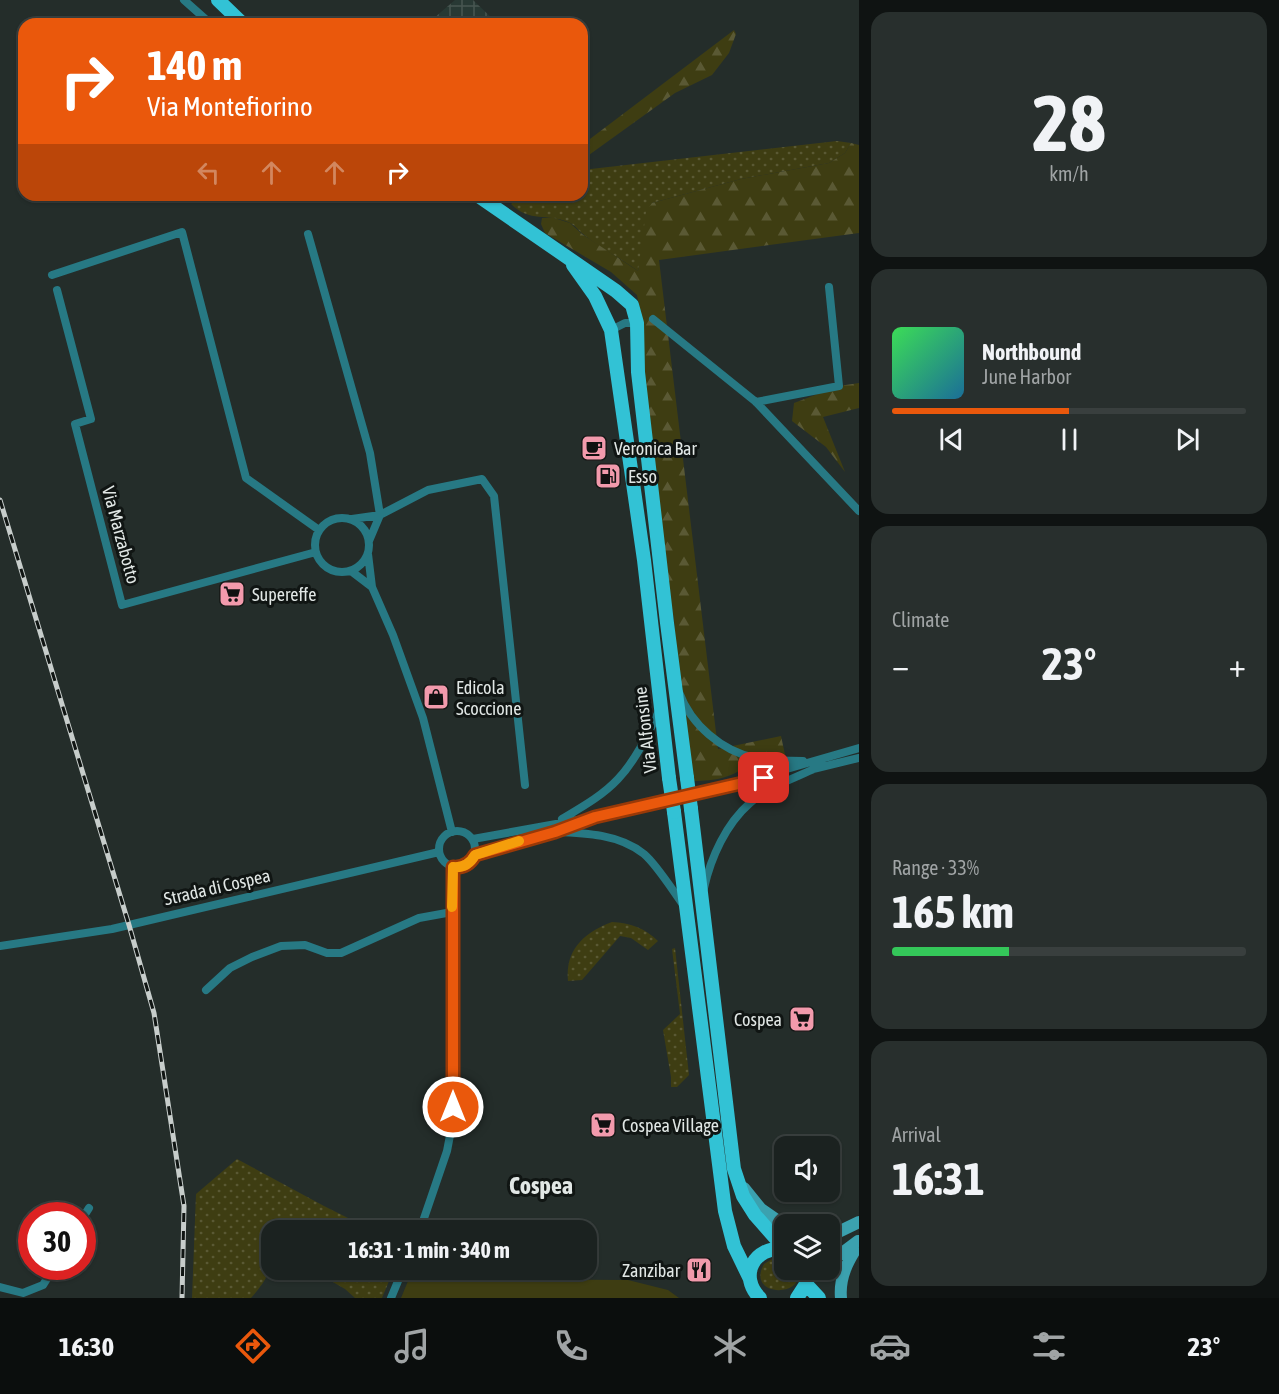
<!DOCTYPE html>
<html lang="en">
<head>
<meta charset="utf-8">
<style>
	:root { --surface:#1b2220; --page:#282f2d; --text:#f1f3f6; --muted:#a0a4a5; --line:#393f3e; --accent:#ea580c }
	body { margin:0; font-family:"Asap Condensed",sans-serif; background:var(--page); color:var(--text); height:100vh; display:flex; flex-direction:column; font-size:22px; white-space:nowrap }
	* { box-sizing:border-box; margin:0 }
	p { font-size:20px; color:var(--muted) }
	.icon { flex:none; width:33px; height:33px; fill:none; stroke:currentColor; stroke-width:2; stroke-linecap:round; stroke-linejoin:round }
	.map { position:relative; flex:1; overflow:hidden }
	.panel { display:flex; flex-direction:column; gap:12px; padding:12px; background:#0f1312; width:420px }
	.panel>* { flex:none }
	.top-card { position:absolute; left:18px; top:18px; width:570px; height:183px; border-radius:18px; box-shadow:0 2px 4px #0004,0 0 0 2px var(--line); background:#ea580c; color:#fff; overflow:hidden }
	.fabs { position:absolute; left:774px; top:1136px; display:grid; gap:12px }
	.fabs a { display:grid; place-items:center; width:66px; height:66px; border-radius:12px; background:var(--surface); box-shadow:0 2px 4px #0004,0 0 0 2px var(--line); font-size:30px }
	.speed { position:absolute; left:18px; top:1202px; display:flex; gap:12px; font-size:30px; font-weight:700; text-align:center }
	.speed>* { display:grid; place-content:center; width:78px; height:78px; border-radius:50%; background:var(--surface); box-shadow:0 2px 4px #0004,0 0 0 2px var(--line); line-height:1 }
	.speed .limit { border:9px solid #d22; background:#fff; color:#111 }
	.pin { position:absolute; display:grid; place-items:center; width:51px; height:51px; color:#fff; margin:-26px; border-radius:12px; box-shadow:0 3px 9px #0006 }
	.me { position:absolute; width:66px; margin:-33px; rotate:0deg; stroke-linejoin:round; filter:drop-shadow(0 0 4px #0008) }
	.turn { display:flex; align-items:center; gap:21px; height:126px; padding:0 30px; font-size:27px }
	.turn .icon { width:78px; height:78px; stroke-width:2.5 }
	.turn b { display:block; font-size:42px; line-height:51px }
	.lanes { display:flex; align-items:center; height:57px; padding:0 30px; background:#0003; justify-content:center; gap:30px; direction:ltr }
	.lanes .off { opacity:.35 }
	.big { font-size:45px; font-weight:700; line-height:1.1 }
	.panel .tile { flex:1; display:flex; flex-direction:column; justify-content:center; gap:9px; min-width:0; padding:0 21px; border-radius:18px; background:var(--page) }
	.panel .dial { align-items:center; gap:0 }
	.dial b { font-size:78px; line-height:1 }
	.song { display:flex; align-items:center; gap:18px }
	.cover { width:72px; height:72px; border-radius:9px; background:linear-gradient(135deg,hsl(130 70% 55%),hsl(200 70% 35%)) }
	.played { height:6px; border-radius:3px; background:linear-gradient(90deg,var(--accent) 50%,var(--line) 50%) }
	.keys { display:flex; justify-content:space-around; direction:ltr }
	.heat { display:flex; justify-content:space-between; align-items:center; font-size:33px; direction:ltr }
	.charge { height:9px; border-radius:4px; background:linear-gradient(90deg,#34c759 33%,var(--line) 0) }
	.trip { position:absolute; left:261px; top:1220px; width:336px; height:60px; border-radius:18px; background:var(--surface); box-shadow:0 2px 4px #0004,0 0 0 2px var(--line); font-weight:700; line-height:60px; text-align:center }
	.tab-bar { display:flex; height:96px; justify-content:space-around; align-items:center; background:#0b0e0d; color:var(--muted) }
	.tab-bar .icon { width:42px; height:42px }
	.tab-bar .selected { color:var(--accent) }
	.tab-bar b { font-size:27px; color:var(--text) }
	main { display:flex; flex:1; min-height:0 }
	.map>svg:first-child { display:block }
</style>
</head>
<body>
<main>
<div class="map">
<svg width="859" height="1298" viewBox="0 0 859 1298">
	<defs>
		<pattern id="industrial-grid" width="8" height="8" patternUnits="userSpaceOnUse" patternTransform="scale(1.5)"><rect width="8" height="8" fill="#283934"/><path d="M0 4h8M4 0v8" fill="none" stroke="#475651"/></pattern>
		<pattern id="grass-dots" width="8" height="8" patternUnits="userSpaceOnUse" patternTransform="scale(1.5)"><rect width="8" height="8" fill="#3e3d12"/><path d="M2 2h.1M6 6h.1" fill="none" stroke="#5a5934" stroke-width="1.8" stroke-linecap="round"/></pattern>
		<pattern id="forest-firs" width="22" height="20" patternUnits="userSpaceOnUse" patternTransform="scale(1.5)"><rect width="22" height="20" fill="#3e3d12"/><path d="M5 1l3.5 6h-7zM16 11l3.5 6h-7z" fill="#5a5934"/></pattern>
	</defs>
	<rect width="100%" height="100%" fill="#242d2a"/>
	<!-- industrial -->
	<path fill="url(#industrial-grid)" d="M455,0h18l25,24h-71z"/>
	<!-- grass -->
	<path fill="url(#grass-dots)" d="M837,141l14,2 -6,10 -16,10 -88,16 -89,24 -14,68c-18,-13 -38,-23 -55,-37 -5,-4 -9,-10 -15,-12 -21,-9 -38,1 -57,-18l11,-9h60v-25z
		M612,922c18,1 33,6 46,19l-10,9 -17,-12 -11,-2 -38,44 -14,1c-3,-32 17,-49 44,-59z
		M675,948l14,127 -12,12h-6v-10l-8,-47 17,-16 -8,-65z
		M237,1159l87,47 48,24h-100c0,34 2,42 -21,68h-59l4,-104z
		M777,1256l7,1v12h14c9,29 -53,29 -34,-5z
		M310,1269h84l-12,29h-27l-10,-9z"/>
	<!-- forest -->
	<path fill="url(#forest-firs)" d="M734,30l2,4 -7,19 -17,22 -37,18 -93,67v-15z
		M851,143l8,2v88l-200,27 59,489 63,-13 6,28 -38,-2c-13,16 -36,19 -55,19l-18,-135 -2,-27 -10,-57 -20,-179 -3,-67 -4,-21 -26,-23 -66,-39 -4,-9 1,-6h12l16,5 12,11 56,37 8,-59 6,-9 89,-24 88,-16 16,-10z
		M859,383v25l-36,9 22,55 -19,-25 -34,-26 2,-18 45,-17z"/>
	<!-- pitch -->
	<path fill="#3e3d12" d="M413,1269h39l20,10 156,1 40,10 11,8h-278z"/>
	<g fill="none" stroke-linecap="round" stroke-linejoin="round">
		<!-- minor -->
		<path stroke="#277984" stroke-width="8" d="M184,0l27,24
			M308,234l62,219 10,62 -11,26
			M52,275l130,-43 64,246 73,52
			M57,290l34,129 -16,5 47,181 194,-53
			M653,319l103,83 103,109
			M611,330l14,-7h12
			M756,402l83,-16 -10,-99
			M315 545a27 27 0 1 1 54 0a27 27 0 1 1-54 0Z
			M352,519l28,-4 48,-25 54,-11 12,17 31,289
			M368,554l4,33 21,48 30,83 29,114
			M351,571l21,16
			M679,692c12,33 43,59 76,66 16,3 32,3 48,3
			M813,769l46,-11
			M562,819c20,-12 40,-23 56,-40 18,-19 30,-45 41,-68
			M439 849a18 18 0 1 1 36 0a18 18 0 1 1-36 0Z
			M555,832c30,1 64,2 89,22 13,11 29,37 40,52
			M473,839l122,-22 150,-36 114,-33
			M475,855l80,-23 28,-10
			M704,888c7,-31 22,-64 46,-85 18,-16 45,-25 66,-35
			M0,946l112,-17 327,-77
			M206,990l24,-22 22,-11 29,-11 24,-1 22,8h14l78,-35 33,-6
			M82,1219l7,-11
			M420,1230l27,-79 5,-26 1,-258
			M0,1287l23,6 20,-8 12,-19
			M391,1298l12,-29"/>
		<!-- secondary -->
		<path stroke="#3ba1af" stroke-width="12" d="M744,1188l17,21 23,16
			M830,1236l29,-14
			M830,1262l28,-21
			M807,1278l13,-9
			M841,1298c-2,-21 7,-37 18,-54"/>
		<!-- primary -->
		<path stroke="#32c2d5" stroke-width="14" d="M218,0l25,24
			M477,195l139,96 16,14 5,18 1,49 29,251 20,155
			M573,265l22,31 16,34 33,230 25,218
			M691,809l43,360 9,27 12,19 29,33
			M674,812l51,399 9,35 16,33
			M806,1284l13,14
			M760,1298c-22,-22 -6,-52 24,-49
			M797,1298l9,-14v-15"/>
		<!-- rail casing -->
		<g stroke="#c7cdcb" stroke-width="5">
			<path id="rail" d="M0,500l129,425 25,88 30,193 -2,92"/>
		</g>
		<!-- rail -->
		<use href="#rail" stroke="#101513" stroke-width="3" stroke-dasharray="9" stroke-linecap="butt"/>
		<!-- primary-bridge -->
		<path stroke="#32c2d5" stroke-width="14" d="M669,778l5,34
			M687,778l4,31"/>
	</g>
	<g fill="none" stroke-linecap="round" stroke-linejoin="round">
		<!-- route casing -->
		<g stroke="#983908" stroke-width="15">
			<path id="route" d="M453,1107v-240c10,1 17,-3 22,-12l80,-23 40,-15 169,-39"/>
		</g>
		<!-- route -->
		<use href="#route" stroke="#ea580c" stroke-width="10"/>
		<!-- slow -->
		<path stroke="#f59e0b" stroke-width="10" d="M452,907l1,-40c10,1 17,-3 22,-12l44,-14"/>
	</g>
	<!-- icons -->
	<defs>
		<g id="cafe-square" transform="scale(1.35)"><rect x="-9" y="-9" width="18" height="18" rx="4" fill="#f29aac" stroke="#101513"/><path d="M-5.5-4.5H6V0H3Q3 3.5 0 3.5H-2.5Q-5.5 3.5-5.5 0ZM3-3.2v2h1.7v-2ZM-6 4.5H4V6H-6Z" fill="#111"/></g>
		<g id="fuel-square" transform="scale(1.35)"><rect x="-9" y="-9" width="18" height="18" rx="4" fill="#f29aac" stroke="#101513"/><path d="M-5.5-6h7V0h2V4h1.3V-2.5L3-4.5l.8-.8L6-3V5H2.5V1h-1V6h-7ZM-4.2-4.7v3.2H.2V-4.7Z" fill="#111"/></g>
		<g id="supermarket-square" transform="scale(1.35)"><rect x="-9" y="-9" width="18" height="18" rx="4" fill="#f29aac" stroke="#101513"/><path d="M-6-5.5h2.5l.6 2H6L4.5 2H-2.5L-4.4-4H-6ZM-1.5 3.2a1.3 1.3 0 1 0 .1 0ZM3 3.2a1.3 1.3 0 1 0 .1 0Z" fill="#111"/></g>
		<g id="shop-square" transform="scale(1.35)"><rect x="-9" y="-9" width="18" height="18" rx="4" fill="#f29aac" stroke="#101513"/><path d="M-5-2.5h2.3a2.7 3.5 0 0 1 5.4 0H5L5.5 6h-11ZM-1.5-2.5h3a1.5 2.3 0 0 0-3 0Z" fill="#111"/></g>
		<g id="restaurant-square" transform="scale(1.35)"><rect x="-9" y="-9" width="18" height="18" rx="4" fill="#f29aac" stroke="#101513"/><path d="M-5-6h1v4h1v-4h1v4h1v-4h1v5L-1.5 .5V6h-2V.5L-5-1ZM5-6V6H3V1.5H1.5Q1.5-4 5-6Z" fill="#111"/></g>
	</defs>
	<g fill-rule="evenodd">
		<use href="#cafe-square" x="594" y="448"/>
		<use href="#fuel-square" x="608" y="476"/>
		<use href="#supermarket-square" x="232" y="594"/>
		<use href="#shop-square" x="436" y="697"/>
		<use href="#supermarket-square" x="802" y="1019"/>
		<use href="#supermarket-square" x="603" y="1125"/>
		<use href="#restaurant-square" x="699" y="1270"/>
	</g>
	<g text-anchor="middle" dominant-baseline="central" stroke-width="6" stroke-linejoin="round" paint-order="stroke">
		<!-- poi labels -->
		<g font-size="18" fill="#e1e7e5" stroke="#101513" text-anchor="start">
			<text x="614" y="448">Veronica Bar</text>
			<text x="628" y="476">Esso</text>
			<text x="252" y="594">Supereffe</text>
			<text x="456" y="687">Edicola<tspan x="456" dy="21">Scoccione</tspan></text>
			<text x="782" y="1019" text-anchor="end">Cospea</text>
			<text x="622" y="1125">Cospea Village</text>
			<text x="680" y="1270" text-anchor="end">Zanzibar</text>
		</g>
		<!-- street labels -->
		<g font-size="18" fill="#e1e7e5" stroke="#101513">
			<text transform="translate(121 535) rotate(75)">Via Marzabotto</text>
			<text transform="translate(645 730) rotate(-97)">Via Alfonsine</text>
			<text transform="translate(217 887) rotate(-13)">Strada di Cospea</text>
		</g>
		<!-- district labels -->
		<g font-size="24" font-weight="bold" fill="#e1e7e5" stroke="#101513">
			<text x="541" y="1185">Cospea</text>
		</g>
	</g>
</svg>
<div class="fabs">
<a><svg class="icon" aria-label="sound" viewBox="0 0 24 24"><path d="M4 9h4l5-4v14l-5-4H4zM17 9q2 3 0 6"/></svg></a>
<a><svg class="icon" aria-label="layers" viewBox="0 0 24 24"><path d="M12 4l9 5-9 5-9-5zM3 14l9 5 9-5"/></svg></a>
</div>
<div class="speed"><div class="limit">30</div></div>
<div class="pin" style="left:764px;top:778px;background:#d93025"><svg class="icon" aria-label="arrive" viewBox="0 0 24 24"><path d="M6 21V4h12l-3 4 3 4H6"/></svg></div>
<svg class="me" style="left:453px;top:1107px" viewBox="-20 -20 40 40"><circle r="17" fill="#ea580c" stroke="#fff" stroke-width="3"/><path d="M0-11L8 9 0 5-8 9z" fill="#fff"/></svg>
<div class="trip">16:31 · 1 min · 340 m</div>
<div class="top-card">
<div class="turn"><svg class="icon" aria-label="right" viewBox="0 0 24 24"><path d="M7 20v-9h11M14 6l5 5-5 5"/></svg><div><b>140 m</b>Via Montefiorino</div></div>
<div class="lanes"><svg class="icon off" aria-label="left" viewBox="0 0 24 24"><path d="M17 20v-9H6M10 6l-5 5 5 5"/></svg><svg class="icon off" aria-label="ahead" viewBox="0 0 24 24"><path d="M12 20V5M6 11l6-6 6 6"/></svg><svg class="icon off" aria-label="ahead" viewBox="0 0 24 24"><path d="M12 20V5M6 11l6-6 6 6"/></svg><svg class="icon" aria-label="right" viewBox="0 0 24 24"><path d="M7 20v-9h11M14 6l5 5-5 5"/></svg></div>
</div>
</div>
<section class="panel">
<div class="tile dial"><b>28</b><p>km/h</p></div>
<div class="tile">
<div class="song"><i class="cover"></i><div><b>Northbound</b><p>June Harbor</p></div></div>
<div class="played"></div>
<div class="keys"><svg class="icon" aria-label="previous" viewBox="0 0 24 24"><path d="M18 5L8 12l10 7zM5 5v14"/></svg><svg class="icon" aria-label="pause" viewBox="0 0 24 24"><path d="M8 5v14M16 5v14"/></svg><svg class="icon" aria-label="next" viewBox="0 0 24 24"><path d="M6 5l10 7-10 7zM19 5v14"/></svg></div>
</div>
<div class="tile"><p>Climate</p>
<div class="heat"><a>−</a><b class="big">23°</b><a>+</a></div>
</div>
<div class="tile"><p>Range · 33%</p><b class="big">165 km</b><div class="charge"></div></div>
<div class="tile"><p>Arrival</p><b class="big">16:31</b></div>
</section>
</main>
<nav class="tab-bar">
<b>16:30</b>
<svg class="icon selected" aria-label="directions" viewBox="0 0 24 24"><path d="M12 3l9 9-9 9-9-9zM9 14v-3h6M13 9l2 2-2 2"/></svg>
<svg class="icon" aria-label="music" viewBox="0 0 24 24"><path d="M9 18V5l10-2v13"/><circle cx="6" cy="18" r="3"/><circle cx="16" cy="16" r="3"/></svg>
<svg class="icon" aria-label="phone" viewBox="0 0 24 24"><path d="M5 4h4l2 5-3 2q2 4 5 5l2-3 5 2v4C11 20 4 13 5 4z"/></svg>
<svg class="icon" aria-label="climate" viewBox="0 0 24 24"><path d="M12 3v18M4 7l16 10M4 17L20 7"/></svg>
<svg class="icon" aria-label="car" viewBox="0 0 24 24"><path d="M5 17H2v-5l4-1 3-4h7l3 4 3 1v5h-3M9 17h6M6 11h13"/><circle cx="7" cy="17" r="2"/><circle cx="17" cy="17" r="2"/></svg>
<svg class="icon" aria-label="filters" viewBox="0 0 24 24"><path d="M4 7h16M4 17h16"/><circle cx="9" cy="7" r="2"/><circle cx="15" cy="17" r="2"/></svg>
<b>23°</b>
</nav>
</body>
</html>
